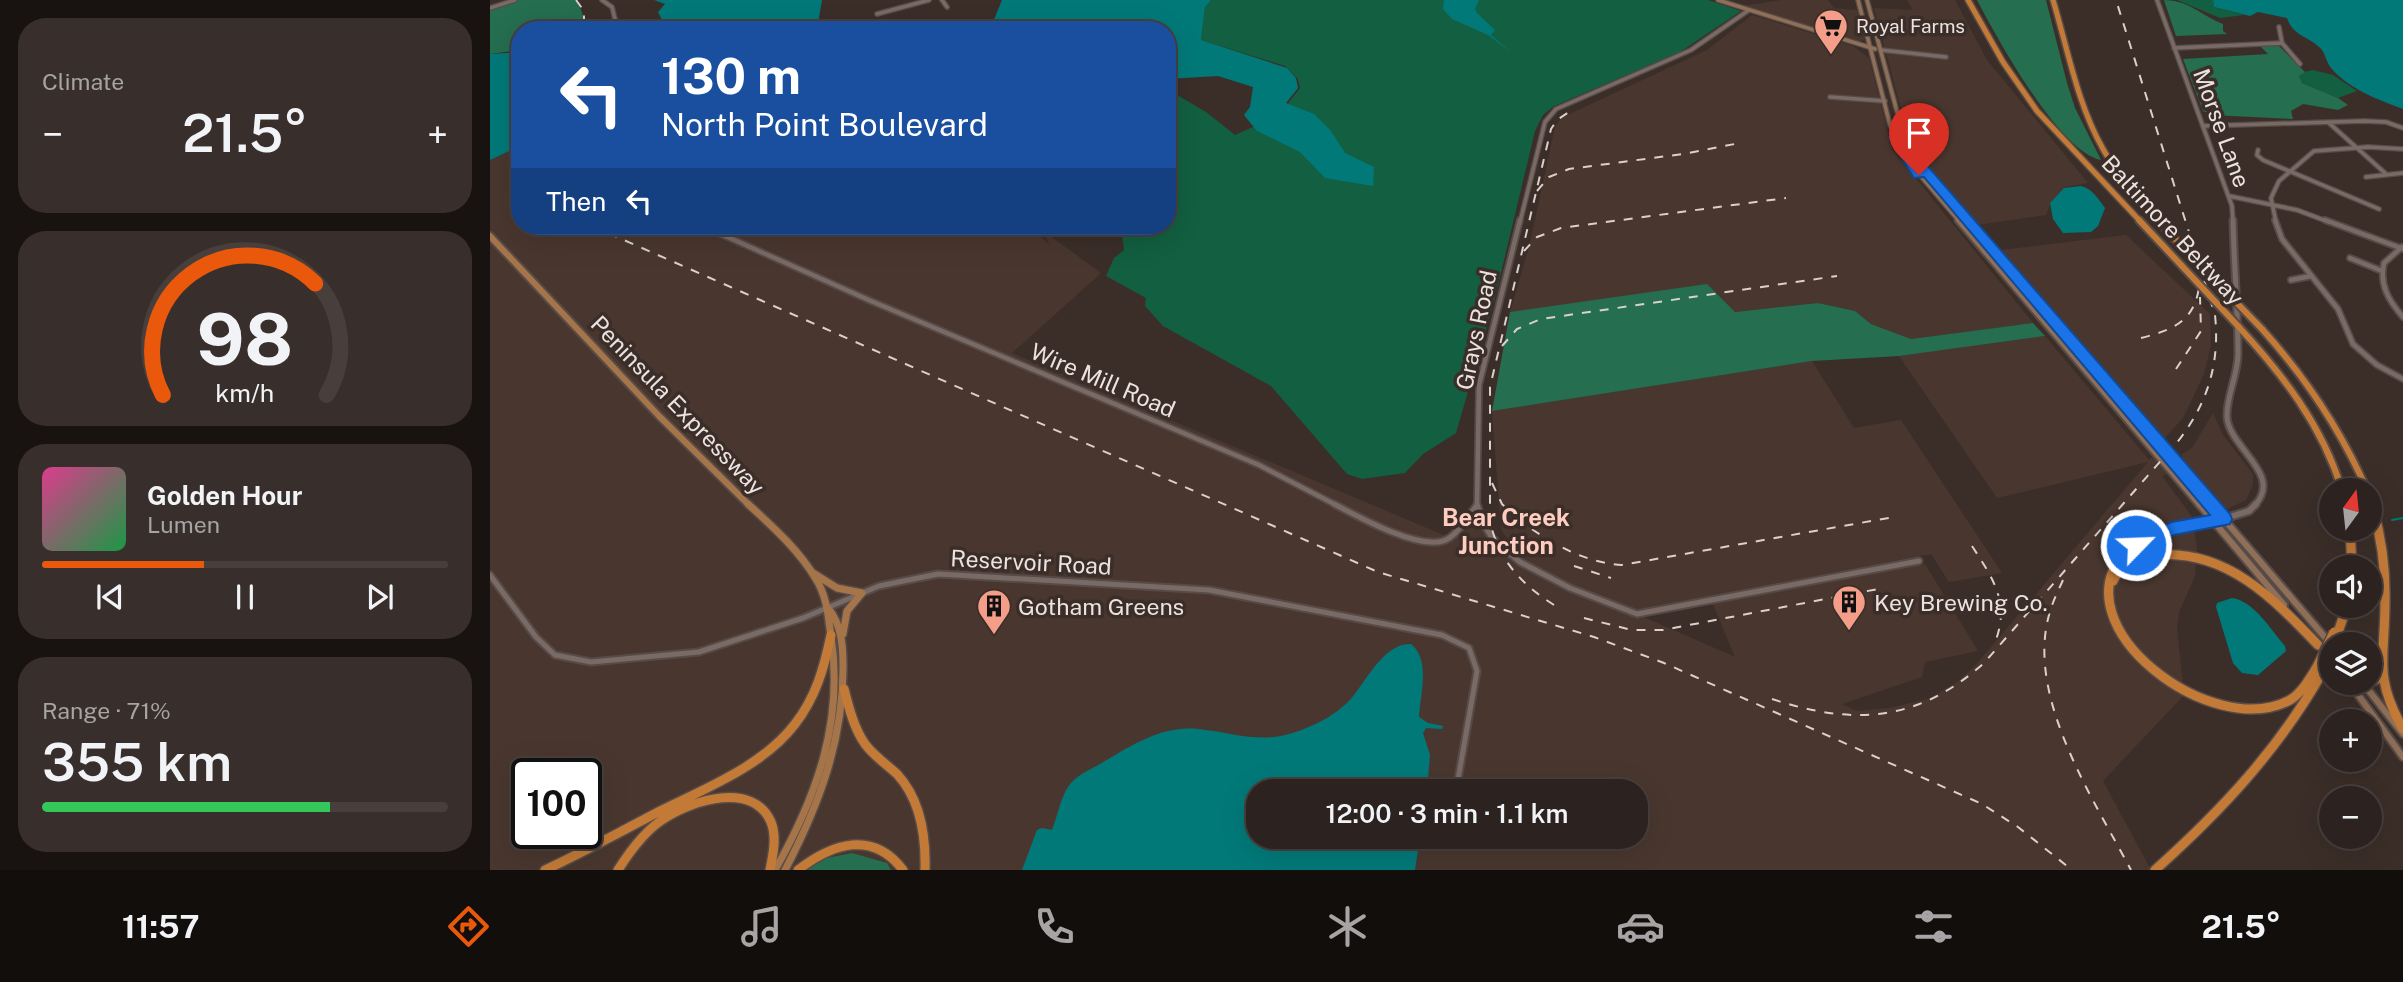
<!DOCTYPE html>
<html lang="en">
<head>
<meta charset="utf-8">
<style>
	:root { --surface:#2c221f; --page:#382f2c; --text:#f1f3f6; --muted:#a6a4a4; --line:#483f3d; --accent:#ea580c }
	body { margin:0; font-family:"Public Sans",sans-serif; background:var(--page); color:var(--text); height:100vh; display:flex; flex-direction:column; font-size:26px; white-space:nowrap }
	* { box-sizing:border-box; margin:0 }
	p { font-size:23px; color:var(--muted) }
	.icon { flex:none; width:38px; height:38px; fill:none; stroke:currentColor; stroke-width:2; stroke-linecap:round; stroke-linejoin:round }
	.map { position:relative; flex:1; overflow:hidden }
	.panel { display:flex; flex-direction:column; gap:18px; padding:18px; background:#181311; width:490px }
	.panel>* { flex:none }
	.banner { position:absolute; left:21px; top:21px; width:665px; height:214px; border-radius:28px; box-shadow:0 7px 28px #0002,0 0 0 2px var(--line); background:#1a4fa0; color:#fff; overflow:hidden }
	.needle { width:46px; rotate:15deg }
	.buttons { position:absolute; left:1829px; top:478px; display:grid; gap:14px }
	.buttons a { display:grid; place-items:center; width:63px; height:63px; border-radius:50%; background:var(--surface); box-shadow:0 7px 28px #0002,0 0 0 2px var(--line); font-size:35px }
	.speed { position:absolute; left:21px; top:758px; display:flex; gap:14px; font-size:35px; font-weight:700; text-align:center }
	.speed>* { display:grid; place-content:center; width:91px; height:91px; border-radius:50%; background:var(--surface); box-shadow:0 7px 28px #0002,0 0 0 2px var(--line); line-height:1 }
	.speed .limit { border:4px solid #111; border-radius:10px; background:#fff; color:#111 }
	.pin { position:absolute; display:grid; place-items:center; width:60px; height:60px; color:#fff; margin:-72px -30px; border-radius:50% 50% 50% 0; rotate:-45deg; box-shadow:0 0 7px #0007 }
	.pin .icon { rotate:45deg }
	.me { position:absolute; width:77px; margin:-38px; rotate:66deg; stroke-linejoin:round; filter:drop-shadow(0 0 5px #0008) }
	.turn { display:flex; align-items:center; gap:24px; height:147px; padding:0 35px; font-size:32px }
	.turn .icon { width:91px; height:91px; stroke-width:2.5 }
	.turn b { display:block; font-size:49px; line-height:60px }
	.then { display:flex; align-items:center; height:66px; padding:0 35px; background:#0003; gap:14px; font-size:26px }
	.big { font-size:52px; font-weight:600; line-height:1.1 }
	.panel .widget { flex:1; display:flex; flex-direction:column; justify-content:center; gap:10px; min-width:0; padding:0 24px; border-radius:28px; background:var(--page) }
	.panel .dial { align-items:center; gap:0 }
	.dial svg { height:182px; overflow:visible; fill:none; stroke:var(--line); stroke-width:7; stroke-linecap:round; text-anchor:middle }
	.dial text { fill:var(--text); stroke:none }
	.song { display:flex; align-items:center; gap:21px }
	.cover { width:84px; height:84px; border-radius:10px; background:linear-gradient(135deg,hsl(330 70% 55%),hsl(140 70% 35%)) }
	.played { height:7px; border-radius:4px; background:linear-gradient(90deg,var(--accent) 40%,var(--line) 40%) }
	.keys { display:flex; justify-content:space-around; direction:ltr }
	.heat { display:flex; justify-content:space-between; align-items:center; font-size:38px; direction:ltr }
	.charge { height:10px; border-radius:5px; background:linear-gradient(90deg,#34c759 71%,var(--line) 0) }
	.trip { position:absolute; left:756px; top:779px; width:402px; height:70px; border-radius:28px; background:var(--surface); box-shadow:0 7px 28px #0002,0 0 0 2px var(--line); font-weight:600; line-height:70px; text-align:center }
	.tab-bar { display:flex; height:112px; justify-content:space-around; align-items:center; background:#120e0c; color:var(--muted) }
	.tab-bar .icon { width:49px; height:49px }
	.tab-bar .selected { color:var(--accent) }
	.tab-bar b { font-size:32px; color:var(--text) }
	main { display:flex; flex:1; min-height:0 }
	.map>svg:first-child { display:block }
</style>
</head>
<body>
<main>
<section class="panel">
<div class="widget"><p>Climate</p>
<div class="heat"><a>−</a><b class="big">21.5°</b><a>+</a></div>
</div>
<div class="widget dial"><svg viewBox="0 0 100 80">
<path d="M14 69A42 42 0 1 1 86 69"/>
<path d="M14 69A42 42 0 0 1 81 20" stroke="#ea580c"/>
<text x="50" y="56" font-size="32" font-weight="700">98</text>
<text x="50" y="72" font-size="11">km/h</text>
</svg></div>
<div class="widget">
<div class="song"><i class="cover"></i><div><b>Golden Hour</b><p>Lumen</p></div></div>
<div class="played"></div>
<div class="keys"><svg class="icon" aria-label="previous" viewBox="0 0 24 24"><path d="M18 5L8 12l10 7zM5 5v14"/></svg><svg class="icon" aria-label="pause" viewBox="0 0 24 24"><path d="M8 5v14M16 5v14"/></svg><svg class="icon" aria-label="next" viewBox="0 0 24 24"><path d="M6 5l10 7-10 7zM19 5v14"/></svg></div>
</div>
<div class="widget"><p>Range · 71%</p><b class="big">355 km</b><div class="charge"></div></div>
</section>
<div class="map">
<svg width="1913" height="870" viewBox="0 0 1913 870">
	<rect width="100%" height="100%" fill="#3b2e29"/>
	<!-- built -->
	<path fill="#49372f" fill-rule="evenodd" d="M1292,0h46l6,8 23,2 8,24 -1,6 -6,2 -115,-36z
		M1417,0h48l32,60 101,123 -23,4 -14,15 -5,13 -69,10 -54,-64 -14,-23 -35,-130 39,2z
		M1262,15l101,31 16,12 23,91 141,174 -122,16 -40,-15 -16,-13 -37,-8 -83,9h-225l19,-65 26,-120 6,-9 146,-68z
		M30,146v80h508l22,19 -8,-15 59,43 -89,80 434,183 17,-21 59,42 -21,-27 -9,-119 320,-50 42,67 47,-8 101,153 -53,9 -18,-28 -301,57 105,46 -22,-53 212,-40 53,87 -53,11 -3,15 -80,27 14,7 33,-3 39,-9 29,-17 17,-15 174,-205 -151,36 -98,-142 146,-20 104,124 3,-3 15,17 -5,2 31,42 4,33 -2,25 -16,36 -2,17 7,66 -81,86 48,89h-1661v-710zM37,774h59v59h-59zM768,791h378v45h-378z
		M1636,235l84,79 1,31 -7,29 -21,44 -20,22 -162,-190z
		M1723,413l10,22 30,39v11l-7,15 -19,9 -45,-50v-5l10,-6z"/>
	<!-- green -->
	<path fill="#125f41" d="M721,0h497l33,11 -61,41 -126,54 -11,9 -8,16 -41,171 -38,131 -33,21 -18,19 -43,6 -15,-5 -76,-88 -108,-60 -18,-20 1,-8 -40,-22 8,-18 10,-8 -2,-16 -9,-8h54v-137l39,23 29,23 58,-26 -5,-6 12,-15 -2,-9 -13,-13 -84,-26 4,-34z
		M1687,0h36l1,7 30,8 -24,3z
		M1823,70l20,5 24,16 -19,7 -36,-15 -3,-4 1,-6z"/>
	<!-- forest -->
	<path fill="#256e4f" d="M27,0h58c7,9 11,19 7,30h-62v20l-30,4v-45z
		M1487,0h69l21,83 8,25 26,52c-42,-8 -104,-122 -124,-160z
		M1674,0c24,0 37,15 59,24v7l4,3 -51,2z
		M1788,45l27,27 -6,4 3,7 36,15 10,7 -10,5 -35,-6 -12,7 2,8 -82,-4 -8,-4 -20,-52 85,-5 -8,-8z
		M1217,284l28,28 83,-9 37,8 16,13 40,15 122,-16 12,13 -146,20 -87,5 -320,50 18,-99z
		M362,853l35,10 4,7h-86l17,-11z"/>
	<!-- water -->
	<path fill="#027979" d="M164,0h168l-4,23 9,7h-164l3,-2 -8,-16 7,-8z
		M512,0h209l-6,7 -4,33 86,28 9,10 2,10 -12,15 28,11 17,17 14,22 29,14 -1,19 -48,-8 -25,-26 -43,-21 -13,-16 6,-8 3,-20 -35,-11 -51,3v-49h-189l15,-8z
		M954,0h35l-4,9 2,4 18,17 -4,5 21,18 -24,-18 -36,-16 -9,-10z
		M1723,0h190v109c-24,-9 -54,-20 -71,-40 -5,-5 -6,-13 -10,-19 -12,-14 -29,-13 -35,-32l-29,-6 -8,4 -36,-9z
		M30,52v94l-30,14v-106z
		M1591,186c11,2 18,14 24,22l-7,18 -7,6 -28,1 -10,-14 -3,-16 14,-15z
		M1742,598c22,3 39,32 53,48l1,5 -28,24 -16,-2 -9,-10 -17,-56 1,-4z
		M921,644c20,16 9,51 8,73l9,6 15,3 -1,3 -16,-1 -3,5 7,22 -3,36h-169v45l162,1 -5,33h-393l15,-40 5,-2 10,2c6,-14 9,-38 21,-49 7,-7 18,-12 27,-17 29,-17 61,-39 98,-35 46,5 67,18 113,-3 14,-6 25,-13 36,-23 18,-18 35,-60 64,-59z"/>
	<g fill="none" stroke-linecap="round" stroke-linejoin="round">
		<!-- stream -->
		<path stroke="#027979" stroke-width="2" d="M1902,520l11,-2"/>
		<!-- minor-far2 casing -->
		<g stroke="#574b48" stroke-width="6">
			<path id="minor-far2" d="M112,0l10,7 5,20
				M452,0l5,7
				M0,8l25,-8
				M387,14l52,-14
				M1789,27l3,16 18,21
				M1684,48l108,-5
				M1391,50l65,7
				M1340,97l55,4
				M1839,123l56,50
				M1713,126l161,-5 22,1 17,6
				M1768,150l-1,5 6,5 116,49
				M1876,177l37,-4
				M1739,196l68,14 32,12
				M1030,222l25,-100 11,-13 135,-59 58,-40
				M1786,222l-5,-24 8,-17 35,-30 54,-4 35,2"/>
		</g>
		<!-- minor-far1 casing -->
		<g stroke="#574b48" stroke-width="8">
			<path id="minor-far1" d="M1785,220l7,19 56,70 15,35 24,21 26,14
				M1835,220l78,29
				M213,226l168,75 388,164 79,41
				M1912,247l-18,16c-5,22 5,38 19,54
				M1860,258l32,13
				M1801,280l20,-4
				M987,506l2,-121 41,-165"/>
		</g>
		<!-- minor casing -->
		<g stroke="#574b48" stroke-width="9">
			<path id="minor" d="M844,504c25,13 82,45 109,37 14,-4 25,-25 34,-36
				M987,504l6,19 9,15 28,24 50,26 67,26 282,-53
				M0,575l46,62 19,18 36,7 108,-10 104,-34 76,-32 59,-12 271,16 233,45 27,13 8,23 -21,120"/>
		</g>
		<!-- tertiary-far2 casing -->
		<g stroke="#574b48" stroke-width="6">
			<path id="tertiary-far2" d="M1667,0l75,206 1,16"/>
		</g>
		<!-- tertiary-far1 casing -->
		<g stroke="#574b48" stroke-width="9">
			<path id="tertiary-far1" d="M1743,220c1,45 5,90 5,134 0,21 -12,43 -11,63 2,31 58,58 27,89"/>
		</g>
		<!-- tertiary casing -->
		<g stroke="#574b48" stroke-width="10">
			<path id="tertiary" d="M1723,522l36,-11 7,-7"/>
		</g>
		<!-- secondary-far2 casing -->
		<g stroke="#574b48" stroke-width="6">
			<path id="secondary-far2" d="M1228,0l157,49
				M1368,0l32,125 18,36 52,61
				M1377,0l35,130 17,34 50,58"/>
		</g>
		<!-- secondary-far1 casing -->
		<g stroke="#574b48" stroke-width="9">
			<path id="secondary-far1" d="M1468,220l242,286
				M1477,220l245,286"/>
		</g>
		<!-- secondary casing -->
		<g stroke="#574b48" stroke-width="10">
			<path id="secondary" d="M1709,504l85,101
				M1721,504l118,138
				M1872,682l41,52
				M1861,685l52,72"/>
		</g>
		<!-- primary-far1 casing -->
		<g stroke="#574b48" stroke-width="10">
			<path id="primary-far1" d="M0,236l169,180 91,90"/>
		</g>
		<!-- primary casing -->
		<g stroke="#574b48" stroke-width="10">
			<path id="primary" d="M258,504c25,23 51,46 68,75 11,18 12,36 15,57 13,85 -14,160 -56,234
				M323,573l24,15 25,5
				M353,634l4,-23 15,-18
				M295,870c34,-65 59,-131 58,-206 0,-20 -2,-40 -15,-56"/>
		</g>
		<!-- motorway-far2 casing -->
		<g stroke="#574b48" stroke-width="8">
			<path id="motorway-far2" d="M1478,0l35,62 34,49 104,111
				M1563,0c15,50 24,103 50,149 15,27 35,50 56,73"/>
		</g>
		<!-- motorway-far1 casing -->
		<g stroke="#574b48" stroke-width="10">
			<path id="motorway-far1" d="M1649,220l43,46
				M1667,220l22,23
				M1748,326c45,49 84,99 104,164
				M1772,329c44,49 79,101 105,161
				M1880,497l2,9"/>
		</g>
		<!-- motorway casing -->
		<g stroke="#574b48" stroke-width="12">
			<path id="motorway" d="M1882,504c9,32 14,64 13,98 0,56 -12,74 18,127
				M1723,522c-29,4 -69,8 -89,32 -64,72 88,188 166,146 12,-7 20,-22 27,-33
				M1860,528l2,39
				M1623,581c8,-17 25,-25 43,-26 70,-6 117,43 162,90
				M1844,644l13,-38
				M1880,682l7,-3 4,-8
				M1861,685l17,-3
				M354,689c5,19 10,39 21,55 9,12 21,20 32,30 24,26 29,62 28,96
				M55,870c39,-18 77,-39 115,-59 46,-23 103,-45 135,-87 21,-27 29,-56 36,-89
				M128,870c12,-19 27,-40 47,-52 28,-18 88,-37 106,4 6,15 2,33 -1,48
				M308,870c35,-27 75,-40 105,0
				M1665,870c66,-59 123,-120 167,-197"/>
		</g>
		<!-- minor-far2 -->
		<use href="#minor-far2" stroke="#796a65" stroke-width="3.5"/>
		<!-- minor-far1 -->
		<use href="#minor-far1" stroke="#796a65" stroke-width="4.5"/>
		<!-- minor -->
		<use href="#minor" stroke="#796a65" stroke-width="5"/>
		<!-- tertiary-far2 -->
		<use href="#tertiary-far2" stroke="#796a65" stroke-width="3.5"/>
		<!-- tertiary-far1 -->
		<use href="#tertiary-far1" stroke="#796a65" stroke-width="5"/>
		<!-- tertiary -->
		<use href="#tertiary" stroke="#796a65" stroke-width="6"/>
		<!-- secondary-far2 -->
		<use href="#secondary-far2" stroke="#8f6f57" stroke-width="3.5"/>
		<!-- secondary-far1 -->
		<use href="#secondary-far1" stroke="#8f6f57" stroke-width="5"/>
		<!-- secondary -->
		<use href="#secondary" stroke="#8f6f57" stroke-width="6"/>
		<!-- primary-far1 -->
		<use href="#primary-far1" stroke="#a57449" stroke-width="6"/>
		<!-- primary -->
		<use href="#primary" stroke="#a57449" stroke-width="7"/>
		<!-- motorway-far2 -->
		<use href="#motorway-far2" stroke="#c37a37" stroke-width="5"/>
		<!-- motorway-far1 -->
		<use href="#motorway-far1" stroke="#c37a37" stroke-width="6"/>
		<!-- motorway -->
		<use href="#motorway" stroke="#c37a37" stroke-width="9"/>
		<!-- rail -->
		<path stroke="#dad0cd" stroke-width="2" stroke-dasharray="9 9" stroke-linecap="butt" d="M86,0l8,11v19
			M1047,191l12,-14 20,-8 114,-15 57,-11
			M102,226l786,346 216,65 70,26 318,141 36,23 54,43
			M1034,251l13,-14 24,-9 225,-30
			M1651,338c36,-9 56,-19 59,-59
			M1012,346l15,-17 24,-10 296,-43
			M1686,369l25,-38 -1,-34
			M1002,483l10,21 20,20
			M1027,519c33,23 64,43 105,46l272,-48
			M1482,546c22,34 39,58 22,99
			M1084,566l37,12
			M1573,580c-5,11 -11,23 -14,35 -23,83 45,185 82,255
			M1064,605c-33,-21 -55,-45 -64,-83v-135l61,-258 6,-9 15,-10
			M1094,618l48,12h31l215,-41
			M1282,699c82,27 146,23 212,-36l195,-223c29,-38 41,-77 36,-125l-99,-315"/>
		<!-- motorway-bridge-far1 casing -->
		<g stroke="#574b48" stroke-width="10" stroke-linecap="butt">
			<path id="motorway-bridge-far1" d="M1689,243l83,86
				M1692,266l56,60"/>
		</g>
		<!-- motorway-bridge casing -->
		<g stroke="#574b48" stroke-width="12" stroke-linecap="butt">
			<path id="motorway-bridge" d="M1827,667l17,-35
				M1832,673l9,-22"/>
		</g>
		<!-- motorway-bridge-far1 -->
		<use href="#motorway-bridge-far1" stroke="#c37a37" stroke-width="6"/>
		<!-- motorway-bridge -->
		<use href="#motorway-bridge" stroke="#c37a37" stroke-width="9"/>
	</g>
	<!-- route -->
	<path fill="#1a73e8" stroke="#114b97" stroke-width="2" d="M1405,134l16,8 13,20 306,352 2,5 -2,5 -56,11 -38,17 -6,-2 -3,-5 3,-5 42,-18 38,-7 -286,-338 -10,1 -25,-41z"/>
	<!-- icons -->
	<defs>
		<g id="supermarket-pin" transform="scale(1.75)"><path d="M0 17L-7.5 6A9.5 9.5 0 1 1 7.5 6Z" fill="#f49e89" stroke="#3b2e29"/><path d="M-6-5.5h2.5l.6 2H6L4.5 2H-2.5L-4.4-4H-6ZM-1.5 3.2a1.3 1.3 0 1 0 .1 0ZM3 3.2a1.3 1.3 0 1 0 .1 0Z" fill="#111"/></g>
		<g id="building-pin" transform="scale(1.75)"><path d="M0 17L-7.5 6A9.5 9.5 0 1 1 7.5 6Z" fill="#f49e89" stroke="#3b2e29"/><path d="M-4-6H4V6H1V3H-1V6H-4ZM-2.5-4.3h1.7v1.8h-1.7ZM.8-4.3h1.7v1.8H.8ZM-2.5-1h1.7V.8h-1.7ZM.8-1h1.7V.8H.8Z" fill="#111"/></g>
	</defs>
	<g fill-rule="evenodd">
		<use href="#supermarket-pin" x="1341" y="26"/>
		<use href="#building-pin" x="1359" y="602"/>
		<use href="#building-pin" x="504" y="606"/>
	</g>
	<g text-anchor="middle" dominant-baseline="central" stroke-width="7" stroke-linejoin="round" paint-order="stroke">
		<!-- far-poi labels -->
		<g font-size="19" fill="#ece3e0" stroke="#3b2e29" text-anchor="start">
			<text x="1366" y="26">Royal Farms</text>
		</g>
		<!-- street labels -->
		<g font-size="23" fill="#ece3e0" stroke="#3b2e29">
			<text transform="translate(1732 128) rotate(70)">Morse Lane</text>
			<text transform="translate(1683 230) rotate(47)">Baltimore Beltway</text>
			<text transform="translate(986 330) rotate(-78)">Grays Road</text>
			<text transform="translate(613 380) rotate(23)">Wire Mill Road</text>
			<text transform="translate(188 405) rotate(46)">Peninsula Expressway</text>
			<text transform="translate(541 562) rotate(3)">Reservoir Road</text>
		</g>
		<!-- poi labels -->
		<g font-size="23" fill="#ece3e0" stroke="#3b2e29" text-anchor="start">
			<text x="1384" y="602">Key Brewing Co.</text>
			<text x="528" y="606">Gotham Greens</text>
		</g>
		<!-- neighbourhood labels -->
		<g font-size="24" font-weight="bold" fill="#ffccc0" stroke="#3b2e29">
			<text x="1016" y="517">Bear Creek<tspan x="1016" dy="28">Junction</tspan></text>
		</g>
	</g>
</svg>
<div class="buttons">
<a><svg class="needle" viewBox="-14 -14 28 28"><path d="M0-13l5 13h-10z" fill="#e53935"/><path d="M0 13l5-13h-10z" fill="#a6a4a4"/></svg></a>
<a><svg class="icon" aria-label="sound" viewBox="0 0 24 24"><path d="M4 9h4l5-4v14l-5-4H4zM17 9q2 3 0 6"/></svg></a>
<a><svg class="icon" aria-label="layers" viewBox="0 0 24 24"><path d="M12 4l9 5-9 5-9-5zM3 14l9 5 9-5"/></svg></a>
<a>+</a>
<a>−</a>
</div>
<div class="speed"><div class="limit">100</div></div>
<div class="pin" style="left:1429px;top:175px;background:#d93025"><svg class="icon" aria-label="arrive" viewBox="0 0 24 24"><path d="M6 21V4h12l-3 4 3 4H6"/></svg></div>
<svg class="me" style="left:1646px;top:545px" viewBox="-20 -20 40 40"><circle r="17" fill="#1a73e8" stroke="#fff" stroke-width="3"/><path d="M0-11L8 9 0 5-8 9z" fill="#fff"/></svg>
<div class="trip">12:00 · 3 min · 1.1 km</div>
<div class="banner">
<div class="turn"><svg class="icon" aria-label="left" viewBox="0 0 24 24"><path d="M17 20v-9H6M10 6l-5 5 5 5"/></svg><div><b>130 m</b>North Point Boulevard</div></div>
<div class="then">Then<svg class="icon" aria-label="left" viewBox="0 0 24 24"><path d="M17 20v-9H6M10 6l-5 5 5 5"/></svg></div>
</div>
</div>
</main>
<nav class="tab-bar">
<b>11:57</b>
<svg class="icon selected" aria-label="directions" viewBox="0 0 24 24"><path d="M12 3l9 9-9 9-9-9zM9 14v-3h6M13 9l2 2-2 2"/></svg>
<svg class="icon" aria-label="music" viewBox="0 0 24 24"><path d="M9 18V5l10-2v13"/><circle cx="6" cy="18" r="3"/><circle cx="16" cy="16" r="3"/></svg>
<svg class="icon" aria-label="phone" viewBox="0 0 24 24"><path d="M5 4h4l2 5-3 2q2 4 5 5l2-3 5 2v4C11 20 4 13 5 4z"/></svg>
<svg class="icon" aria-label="climate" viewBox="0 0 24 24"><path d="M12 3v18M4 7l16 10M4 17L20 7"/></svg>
<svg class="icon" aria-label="car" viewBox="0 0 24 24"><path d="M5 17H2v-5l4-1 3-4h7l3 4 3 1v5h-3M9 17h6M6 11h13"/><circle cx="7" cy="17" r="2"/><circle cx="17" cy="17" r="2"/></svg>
<svg class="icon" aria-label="filters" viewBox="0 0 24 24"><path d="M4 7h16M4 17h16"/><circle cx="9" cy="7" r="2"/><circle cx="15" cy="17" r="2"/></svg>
<b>21.5°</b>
</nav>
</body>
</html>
